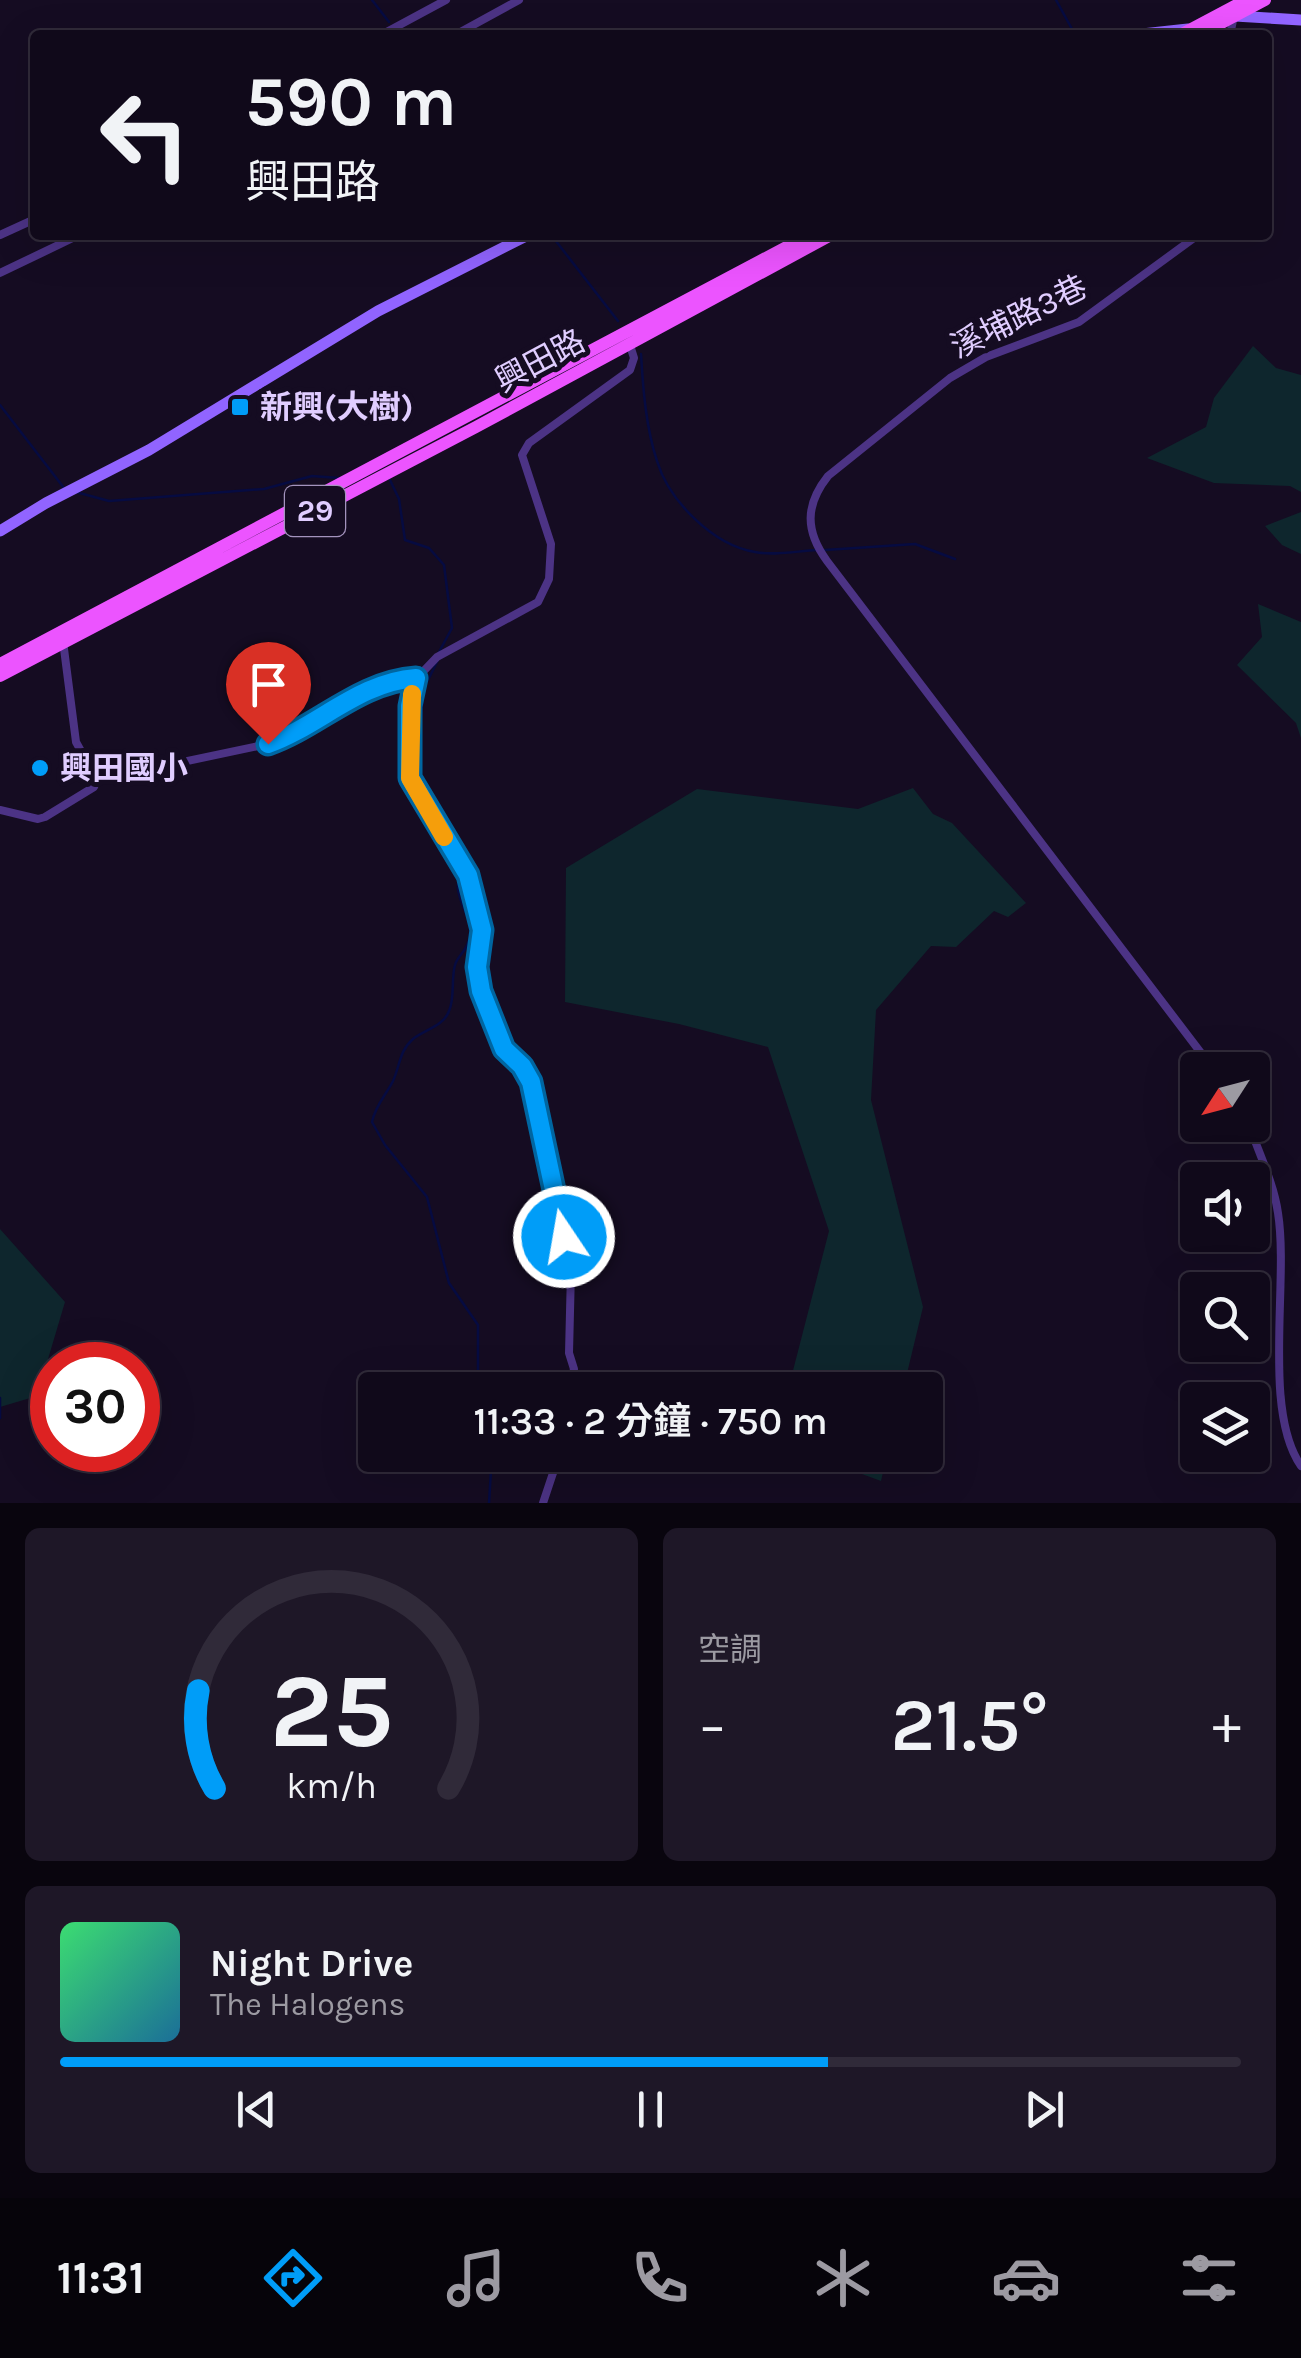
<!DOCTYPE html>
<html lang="zh-TW">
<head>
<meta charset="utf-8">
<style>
	:root { --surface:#10091a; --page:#1e1727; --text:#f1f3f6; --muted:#9c9aa2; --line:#302a39; --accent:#009df8 }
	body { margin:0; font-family:Karla,"Noto Sans TC",sans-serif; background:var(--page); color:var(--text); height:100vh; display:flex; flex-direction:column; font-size:38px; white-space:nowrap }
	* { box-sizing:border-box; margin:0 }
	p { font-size:32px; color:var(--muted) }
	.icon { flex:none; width:55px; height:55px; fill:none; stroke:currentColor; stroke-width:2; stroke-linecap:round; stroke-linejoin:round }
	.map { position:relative; height:1503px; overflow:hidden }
	.details { display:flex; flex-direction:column; gap:25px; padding:25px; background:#09050e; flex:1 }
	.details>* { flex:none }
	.hud { position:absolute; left:30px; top:30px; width:1242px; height:210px; border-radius:10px; box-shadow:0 10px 40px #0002,0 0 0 2px var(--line); background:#10091a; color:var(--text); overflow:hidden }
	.needle { width:65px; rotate:234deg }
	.buttons { position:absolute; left:1180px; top:1052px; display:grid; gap:20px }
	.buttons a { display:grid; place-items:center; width:90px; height:90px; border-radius:10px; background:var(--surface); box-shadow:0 10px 40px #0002,0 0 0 2px var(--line); font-size:50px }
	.speed { position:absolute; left:30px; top:1342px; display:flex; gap:20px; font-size:50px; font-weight:700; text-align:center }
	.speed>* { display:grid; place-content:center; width:130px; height:130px; border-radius:50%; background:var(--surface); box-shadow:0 10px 40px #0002,0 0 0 2px var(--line); line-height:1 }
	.speed .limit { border:15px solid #d22; background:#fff; color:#111 }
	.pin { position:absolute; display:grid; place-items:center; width:85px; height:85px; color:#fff; margin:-102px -42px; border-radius:50% 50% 50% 0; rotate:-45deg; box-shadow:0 0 10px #0007 }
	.pin .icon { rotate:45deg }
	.me { position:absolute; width:110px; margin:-55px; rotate:348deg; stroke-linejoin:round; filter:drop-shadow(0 0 8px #0008) }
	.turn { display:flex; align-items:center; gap:35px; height:210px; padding:0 50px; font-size:45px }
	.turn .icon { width:130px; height:130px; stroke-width:2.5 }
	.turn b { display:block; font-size:70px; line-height:85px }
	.big { font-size:75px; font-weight:600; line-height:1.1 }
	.details .tile { flex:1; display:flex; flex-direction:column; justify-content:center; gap:15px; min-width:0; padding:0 35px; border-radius:15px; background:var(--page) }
	.details .dial { align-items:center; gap:0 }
	.dial svg { height:260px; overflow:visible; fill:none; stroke:var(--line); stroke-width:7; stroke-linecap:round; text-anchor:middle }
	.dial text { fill:var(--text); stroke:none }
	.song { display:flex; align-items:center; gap:30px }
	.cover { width:120px; height:120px; border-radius:15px; background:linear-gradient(135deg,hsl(140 70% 55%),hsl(200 70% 35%)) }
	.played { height:10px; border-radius:5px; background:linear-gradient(90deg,var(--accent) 65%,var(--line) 65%) }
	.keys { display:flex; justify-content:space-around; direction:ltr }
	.heat { display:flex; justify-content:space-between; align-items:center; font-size:55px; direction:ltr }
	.details .tiles { flex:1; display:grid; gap:25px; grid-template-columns:1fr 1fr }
	.tile:last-child { grid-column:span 2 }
	.trip { position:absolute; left:358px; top:1372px; width:585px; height:100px; border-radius:10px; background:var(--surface); box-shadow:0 10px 40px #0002,0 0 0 2px var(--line); font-weight:600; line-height:100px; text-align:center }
	.menu { display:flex; height:160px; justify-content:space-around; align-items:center; background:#06040a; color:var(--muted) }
	.menu .icon { width:70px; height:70px }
	.menu .current { color:var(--accent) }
	.menu b { font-size:45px; color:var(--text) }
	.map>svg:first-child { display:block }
</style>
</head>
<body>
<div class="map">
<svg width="1301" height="1503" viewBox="0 0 1301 1503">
	<rect width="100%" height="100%" fill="#150c22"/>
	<!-- green -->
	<path fill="#0e262d" d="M1253,346l23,22 25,7v117l-11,-6 -76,-3 -67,-25 59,-31 8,-29z
		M1301,512v42l-19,-9 -17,-19z
		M1258,604l43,18v116l-5,-15 -59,-58 25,-28z
		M913,788l20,26 19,9 74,80 -18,14 -14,-6 -38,36 -25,-1 -55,64 -5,90 52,207 -20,83h-115l41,-159 -61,-184 -89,-23 -114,-22 1,-134 131,-79 161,20z
		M0,1229l65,73 -28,94 -37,11z
		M810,1455h77l-6,26z"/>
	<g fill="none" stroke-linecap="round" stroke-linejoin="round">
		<!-- stream -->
		<path stroke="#060b41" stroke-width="2.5" d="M372,0l17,22
			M1056,0l16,29 -2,6
			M552,236l66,85
			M641,354c2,35 5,74 16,107 12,40 56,84 98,91 19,4 42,-1 62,-2
			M0,405l64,83
			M390,480l9,19 6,41 24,8 15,17 8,63 -13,24
			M76,492l33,9 155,-12 48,-13 27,2
			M825,550l90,-6 40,15
			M438,660l-14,28 -8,80 6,20 47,70 -1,8
			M463,872c-18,22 18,48 4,73 -3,8 -10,12 -12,20 -4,14 0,33 -6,46 -5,15 -25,19 -36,28 -14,12 -13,27 -20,42 -7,14 -18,25 -21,41l13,23 42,52 22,86 29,42v65
			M0,1398v20
			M487,1455l4,15 -2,33"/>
		<!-- street -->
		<path stroke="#4c3385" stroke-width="8" d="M381,35l65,-35
			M455,35l64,-35
			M1230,35l4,-19
			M0,235l35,-16
			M1198,235l-119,87 -93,35 -36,21 -122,98c-23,29 -23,55 -1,85l387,509
			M0,273l79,-38
			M97,780l171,-36c51,-19 91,-62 148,-65
			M0,810l38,9 7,-2 49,-30 3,-7 -21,-38 -13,-101
			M1249,1125c10,28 25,59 29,88 11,69 -16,197 23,253
			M569,1390l5,-21 -5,-16 2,-82 -40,-189 -9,-16 -18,-17 -23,-58 -4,-24 5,-36 -14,-56 -55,-90 -4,-15 1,-64 6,-27 21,-22 101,-55 11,-23 2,-35 -29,-89 7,-12 101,-73 4,-12 -5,-16
			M543,1503l16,-48"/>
		<!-- secondary -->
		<path stroke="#9164ff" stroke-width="11" d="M1235,16l66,4
			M1133,35l55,-6
			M0,531l46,-28 103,-53 229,-139 150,-76"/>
		<!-- primary -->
		<path stroke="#ec54ff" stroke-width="12" d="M1180,35l66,-35
			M1199,35l66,-35
			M0,664l809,-429
			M0,676l476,-249 355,-192"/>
	</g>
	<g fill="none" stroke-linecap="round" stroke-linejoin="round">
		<!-- route casing -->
		<g stroke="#0066a1" stroke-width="25">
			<path id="route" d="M268,744c51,-18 91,-62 148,-66l-6,28v72l58,97 14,55 -5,37 4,24 23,58 18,17 9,16 33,155"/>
		</g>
		<!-- route -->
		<use href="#route" stroke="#009df8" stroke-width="18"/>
		<!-- slow -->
		<path stroke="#f59e0b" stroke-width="18" d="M412,694l-2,84 34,59"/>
	</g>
	<!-- markers -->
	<g fill="#009df8" stroke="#150c22" stroke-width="4">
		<rect x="230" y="397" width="20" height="20" rx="5"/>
		<circle cx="40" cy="768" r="10"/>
	</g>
	<g text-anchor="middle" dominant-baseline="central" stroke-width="10" stroke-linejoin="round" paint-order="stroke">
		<!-- shield labels -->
		<rect fill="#150c22" stroke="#a393bd" stroke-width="2.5" x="285" y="486" width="60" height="50" rx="8"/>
		<g font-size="30" font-weight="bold" fill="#e0cdff">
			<text x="315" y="511">29</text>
		</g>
		<!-- street labels -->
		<g font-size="32" fill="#e0cdff" stroke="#150c22">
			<text transform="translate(1019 317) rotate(-26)">溪埔路3巷</text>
			<text transform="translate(540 361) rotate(-28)">興田路</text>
		</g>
		<!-- poi labels -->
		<g font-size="32" font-weight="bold" fill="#e0cdff" stroke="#150c22" text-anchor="start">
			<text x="260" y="407">新興(大樹)</text>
			<text x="60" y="768">興田國小</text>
		</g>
	</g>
</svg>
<div class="buttons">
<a><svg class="needle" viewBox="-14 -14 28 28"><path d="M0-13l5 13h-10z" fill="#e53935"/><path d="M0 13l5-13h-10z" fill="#9c9aa2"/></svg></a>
<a><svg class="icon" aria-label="sound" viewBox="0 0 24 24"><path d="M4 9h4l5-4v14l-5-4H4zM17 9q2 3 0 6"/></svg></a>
<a><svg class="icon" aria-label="search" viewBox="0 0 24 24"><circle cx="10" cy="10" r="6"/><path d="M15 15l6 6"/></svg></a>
<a><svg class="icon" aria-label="layers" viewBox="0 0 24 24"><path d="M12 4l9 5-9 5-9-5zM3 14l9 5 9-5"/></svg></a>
</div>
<div class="speed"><div class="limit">30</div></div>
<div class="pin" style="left:268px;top:744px;background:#d93025"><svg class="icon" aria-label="arrive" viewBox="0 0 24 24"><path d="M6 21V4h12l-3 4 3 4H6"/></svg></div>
<svg class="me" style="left:564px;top:1237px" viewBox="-20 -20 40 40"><circle r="17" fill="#009df8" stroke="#fff" stroke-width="3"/><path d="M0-11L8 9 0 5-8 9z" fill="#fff"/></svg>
<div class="trip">11:33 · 2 分鐘 · 750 m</div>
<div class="hud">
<div class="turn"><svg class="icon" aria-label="left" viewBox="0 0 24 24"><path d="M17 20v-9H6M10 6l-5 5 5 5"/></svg><div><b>590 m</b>興田路</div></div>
</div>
</div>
<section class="details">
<div class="tiles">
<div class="tile dial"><svg viewBox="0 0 100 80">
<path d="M14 69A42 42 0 1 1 86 69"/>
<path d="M14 69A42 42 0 0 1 9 39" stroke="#009df8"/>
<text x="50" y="56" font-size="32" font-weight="700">25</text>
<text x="50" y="72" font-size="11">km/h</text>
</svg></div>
<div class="tile"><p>空調</p>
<div class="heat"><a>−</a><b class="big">21.5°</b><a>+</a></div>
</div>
<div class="tile">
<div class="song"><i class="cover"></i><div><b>Night Drive</b><p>The Halogens</p></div></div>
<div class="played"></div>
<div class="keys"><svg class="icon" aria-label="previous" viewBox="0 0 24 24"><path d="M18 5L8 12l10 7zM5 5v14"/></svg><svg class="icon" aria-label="pause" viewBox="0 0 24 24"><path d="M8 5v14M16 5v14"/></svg><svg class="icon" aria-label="next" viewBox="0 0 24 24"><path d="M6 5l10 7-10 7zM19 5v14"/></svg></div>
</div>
</div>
</section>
<nav class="menu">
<b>11:31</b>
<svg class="icon current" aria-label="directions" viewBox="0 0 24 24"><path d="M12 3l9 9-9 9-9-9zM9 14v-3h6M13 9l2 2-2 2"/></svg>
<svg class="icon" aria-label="music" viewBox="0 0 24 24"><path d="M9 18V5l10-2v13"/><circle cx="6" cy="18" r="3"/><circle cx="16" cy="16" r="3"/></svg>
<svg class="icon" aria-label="phone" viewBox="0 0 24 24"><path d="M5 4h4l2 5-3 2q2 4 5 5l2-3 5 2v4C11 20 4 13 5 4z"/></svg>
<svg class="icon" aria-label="climate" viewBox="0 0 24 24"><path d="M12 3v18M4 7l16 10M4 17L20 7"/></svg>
<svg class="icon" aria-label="car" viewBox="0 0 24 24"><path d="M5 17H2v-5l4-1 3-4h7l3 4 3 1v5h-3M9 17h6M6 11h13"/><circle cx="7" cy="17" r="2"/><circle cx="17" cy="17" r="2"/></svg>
<svg class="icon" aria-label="filters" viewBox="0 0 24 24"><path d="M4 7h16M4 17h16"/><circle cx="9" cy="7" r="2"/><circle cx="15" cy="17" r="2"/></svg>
</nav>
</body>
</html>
